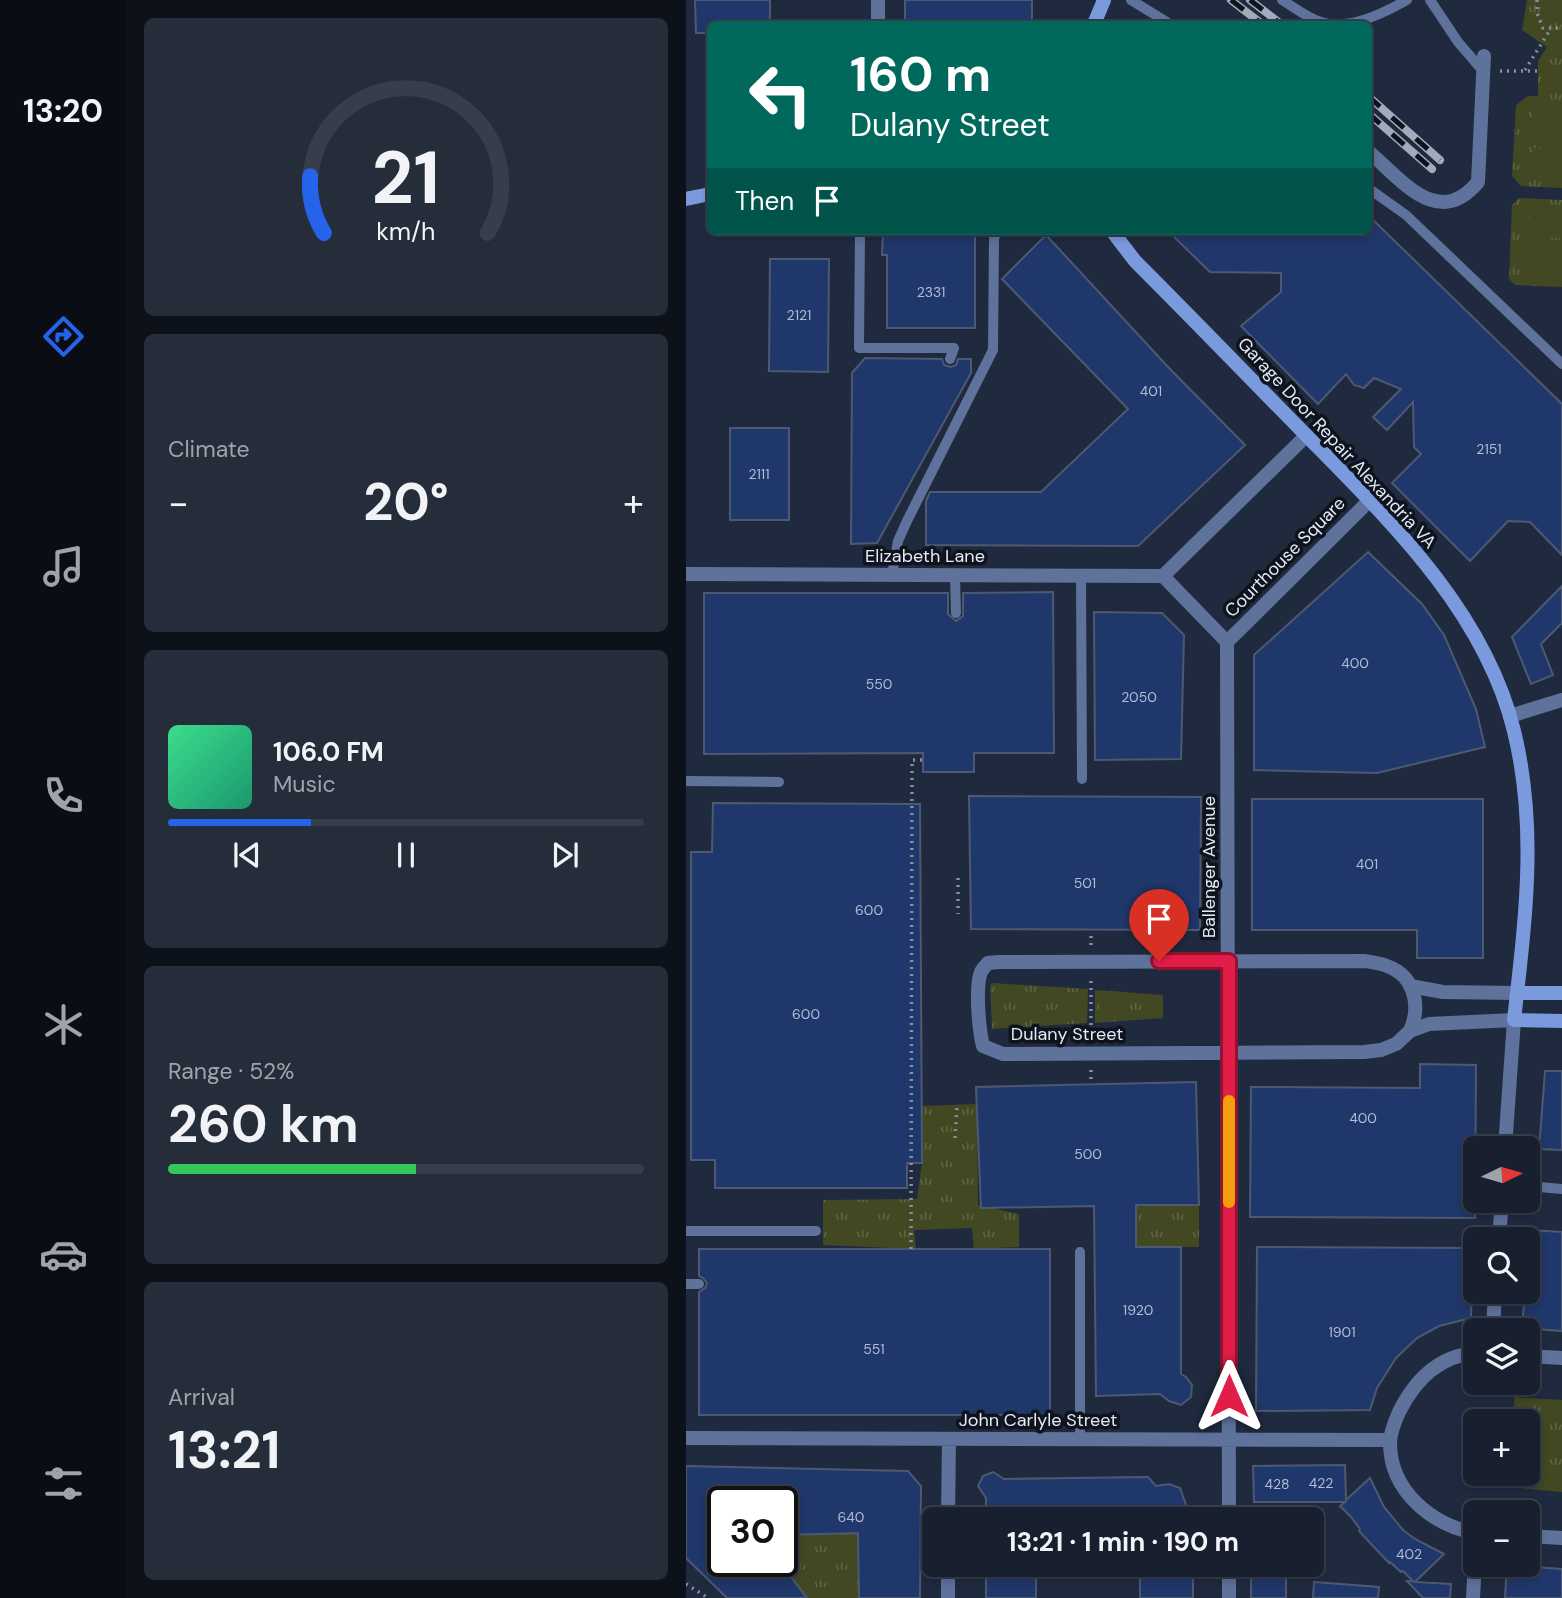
<!DOCTYPE html>
<html lang="en">
<head>
<meta charset="utf-8">
<style>
	:root { --surface:#18202f; --page:#252d3b; --text:#f1f3f6; --muted:#9fa3aa; --line:#363e4b; --accent:#2563eb }
	body { margin:0; font-family:"DM Sans",sans-serif; background:var(--page); color:var(--text); height:100vh; display:flex; flex-direction:column; font-size:26px; white-space:nowrap }
	* { box-sizing:border-box; margin:0 }
	p { font-size:23px; color:var(--muted) }
	.icon { flex:none; width:38px; height:38px; fill:none; stroke:currentColor; stroke-width:2; stroke-linecap:round; stroke-linejoin:round }
	.map { position:relative; flex:1; overflow:hidden }
	.sheet { display:flex; flex-direction:column; gap:18px; padding:18px; background:#0d121a; width:560px }
	.sheet>* { flex:none }
	.banner { position:absolute; left:21px; top:21px; width:665px; height:214px; border-radius:10px; box-shadow:0 4px 10px #0003,0 0 0 2px var(--line); background:#00695c; color:#fff; overflow:hidden }
	.needle { width:46px; rotate:85deg }
	.fabs { position:absolute; left:777px; top:1136px; display:grid; gap:14px }
	.fabs a { display:grid; place-items:center; width:77px; height:77px; border-radius:10px; background:var(--surface); box-shadow:0 4px 10px #0003,0 0 0 2px var(--line); font-size:35px }
	.speed { position:absolute; left:21px; top:1486px; display:flex; gap:14px; font-size:35px; font-weight:700; text-align:center }
	.speed>* { display:grid; place-content:center; width:91px; height:91px; border-radius:50%; background:var(--surface); box-shadow:0 4px 10px #0003,0 0 0 2px var(--line); line-height:1 }
	.speed .limit { border:4px solid #111; border-radius:10px; background:#fff; color:#111 }
	.pin { position:absolute; display:grid; place-items:center; width:60px; height:60px; color:#fff; margin:-72px -30px; border-radius:50% 50% 50% 0; rotate:-45deg; box-shadow:0 0 7px #0007 }
	.pin .icon { rotate:45deg }
	.me { position:absolute; width:77px; margin:-38px; rotate:0deg; stroke-linejoin:round; filter:drop-shadow(0 0 5px #0008) }
	.turn { display:flex; align-items:center; gap:24px; height:147px; padding:0 28px; font-size:32px }
	.turn .icon { width:91px; height:91px; stroke-width:2.5 }
	.turn b { display:block; font-size:49px; line-height:60px }
	.then { display:flex; align-items:center; height:66px; padding:0 28px; background:#0003; gap:14px; font-size:26px }
	.big { font-size:52px; font-weight:700; line-height:1.1 }
	.sheet .card { flex:1; display:flex; flex-direction:column; justify-content:center; gap:10px; min-width:0; padding:0 24px; border-radius:10px; background:var(--page) }
	.sheet .dial { align-items:center; gap:0 }
	.dial svg { height:182px; overflow:visible; fill:none; stroke:var(--line); stroke-width:7; stroke-linecap:round; text-anchor:middle }
	.dial text { fill:var(--text); stroke:none }
	.song { display:flex; align-items:center; gap:21px }
	.cover { width:84px; height:84px; border-radius:10px; background:linear-gradient(135deg,hsl(150 70% 55%),hsl(160 70% 35%)) }
	.played { height:7px; border-radius:4px; background:linear-gradient(90deg,var(--accent) 30%,var(--line) 30%) }
	.keys { display:flex; justify-content:space-around; direction:ltr }
	.heat { display:flex; justify-content:space-between; align-items:center; font-size:38px; direction:ltr }
	.charge { height:10px; border-radius:5px; background:linear-gradient(90deg,#34c759 52%,var(--line) 0) }
	.trip { position:absolute; left:236px; top:1507px; width:402px; height:70px; border-radius:10px; background:var(--surface); box-shadow:0 4px 10px #0003,0 0 0 2px var(--line); font-weight:700; line-height:70px; text-align:center }
	main { display:flex; flex:1; min-height:0 }
	.tab-bar { display:flex; flex-direction:column; width:126px; justify-content:space-around; align-items:center; background:#0a0d13; color:var(--muted) }
	.tab-bar .icon { width:49px; height:49px }
	.tab-bar .active { color:var(--accent) }
	.tab-bar b { font-size:32px; color:var(--text) }
	.map>svg:first-child { display:block }
</style>
</head>
<body>
<main>
<nav class="tab-bar">
<b>13:20</b>
<svg class="icon active" aria-label="directions" viewBox="0 0 24 24"><path d="M12 3l9 9-9 9-9-9zM9 14v-3h6M13 9l2 2-2 2"/></svg>
<svg class="icon" aria-label="music" viewBox="0 0 24 24"><path d="M9 18V5l10-2v13"/><circle cx="6" cy="18" r="3"/><circle cx="16" cy="16" r="3"/></svg>
<svg class="icon" aria-label="phone" viewBox="0 0 24 24"><path d="M5 4h4l2 5-3 2q2 4 5 5l2-3 5 2v4C11 20 4 13 5 4z"/></svg>
<svg class="icon" aria-label="climate" viewBox="0 0 24 24"><path d="M12 3v18M4 7l16 10M4 17L20 7"/></svg>
<svg class="icon" aria-label="car" viewBox="0 0 24 24"><path d="M5 17H2v-5l4-1 3-4h7l3 4 3 1v5h-3M9 17h6M6 11h13"/><circle cx="7" cy="17" r="2"/><circle cx="17" cy="17" r="2"/></svg>
<svg class="icon" aria-label="filters" viewBox="0 0 24 24"><path d="M4 7h16M4 17h16"/><circle cx="9" cy="7" r="2"/><circle cx="15" cy="17" r="2"/></svg>
</nav>
<section class="sheet">
<div class="card dial"><svg viewBox="0 0 100 80">
<path d="M14 69A42 42 0 1 1 86 69"/>
<path d="M14 69A42 42 0 0 1 8 44" stroke="#2563eb"/>
<text x="50" y="56" font-size="32" font-weight="700">21</text>
<text x="50" y="72" font-size="11">km/h</text>
</svg></div>
<div class="card"><p>Climate</p>
<div class="heat"><a>−</a><b class="big">20°</b><a>+</a></div>
</div>
<div class="card">
<div class="song"><i class="cover"></i><div><b>106.0 FM</b><p>Music</p></div></div>
<div class="played"></div>
<div class="keys"><svg class="icon" aria-label="previous" viewBox="0 0 24 24"><path d="M18 5L8 12l10 7zM5 5v14"/></svg><svg class="icon" aria-label="pause" viewBox="0 0 24 24"><path d="M8 5v14M16 5v14"/></svg><svg class="icon" aria-label="next" viewBox="0 0 24 24"><path d="M6 5l10 7-10 7zM19 5v14"/></svg></div>
</div>
<div class="card"><p>Range · 52%</p><b class="big">260 km</b><div class="charge"></div></div>
<div class="card"><p>Arrival</p><b class="big">13:21</b></div>
</section>
<div class="map">
<svg width="876" height="1598" viewBox="0 0 876 1598">
	<defs>
		<pattern id="grass-tufts" width="24" height="20" patternUnits="userSpaceOnUse" patternTransform="scale(1.75)"><rect width="24" height="20" fill="#424822"/><path d="M3 7l-1-3M5 7V3M7 7l1-3M15 17l-1-3M17 17v-4M19 17l1-3" fill="none" stroke="#5d6343"/></pattern>
	</defs>
	<rect width="100%" height="100%" fill="#202a3f"/>
	<!-- grass -->
	<path fill="url(#grass-tufts)" d="M841,0h35v188l-41,-2 -9,-10 4,-71 12,-9h10v-35l9,-14 -25,-17z
		M833,198l43,2v87l-47,-2 -6,-6 3,-74z
		M306,983l96,6 -1,34 -95,6 -2,-43z
		M409,990l68,5v23l-68,5z
		M291,1104l1,101 41,9v33l-45,2 -2,-21 -58,2 2,19 -93,-4v-45l94,-1 5,-36v-57z
		M450,1205h63v42h-63z
		M828,1397l48,3v92l-53,-5 1,-13h18v-53h-13z
		M172,1533l1,65h-55l-25,-37h3v-26z"/>
	<!-- pitch -->
	<path fill="#424822" d="M847,110l29,1v28l-30,-1z
		M846,148l30,1v29l-31,-2z
		M844,208l32,2v28l-33,-1z
		M842,247l34,1v29l-35,-2z"/>
	<!-- building -->
	<path fill="#20376b" stroke="#4d5971" stroke-width="2" d="M9,0h75v24h-60v9h-14z
		M219,0h127v24h-127z
		M682,215l194,189v151l-32,-33 -22,-1 -38,40 -78,-78 29,-29 -7,-7 -1,-45 -26,28 -14,-13 28,-28 -27,-11 -10,10 -10,-3 -8,-11 -28,30 -77,-78 40,-34v-19l-71,-1 -42,-41h200z
		M197,231h92v97h-88v-73h-5z
		M360,235l123,133 76,77 -107,101 -212,-1v-44l4,-9h111l87,-83 -126,-130z
		M84,259h59l-1,113 -59,-1z
		M179,358l77,1 2,6 7,2 5,-2 2,-6h13v14l-94,170 -26,1 1,-171z
		M44,428h59v92h-59z
		M682,552l54,52 22,31 32,74 9,38 -108,26 -123,-3v-115z
		M876,586v37l-21,21 12,31 -22,9 -19,-47z
		M367,592l1,161h-80v19h-51v-19l-219,1v-161h244v21l8,7 7,-5v-23z
		M408,612l68,1 22,22 -3,124 -86,1z
		M283,796l232,1 -1,133 -229,-1z
		M566,799h231v159h-66v-28h-165z
		M27,803l207,1 2,359h-15v25h-192v-28h-24v-308h21z
		M734,1064l56,1 -1,153 -225,-1 1,-130 169,1z
		M859,1071h17v79l-23,-1z
		M510,1082l3,123h-63v42h45v127l5,3 6,8 -1,12 -10,8 -12,-4 -9,-7 -64,2 -2,-190 -113,2 -5,-121z
		M844,1230l32,2v99l-40,-3 3,-36h3z
		M571,1247l216,1 -2,70 -32,8 -22,12 -21,20 -19,30 -7,22 -114,1z
		M13,1249h351v166h-351v-123l6,-4 2,-5 -4,-5 -4,-2z
		M659,1465l1,35 24,-22 14,29 19,23 12,9 29,15 -29,28 36,2 -1,14h-27l-16,-17h6l-10,-10 -2,1 -11,-10 -1,1 -30,-32 1,-2 -9,-12 -11,-11 5,-4h-91l-1,-36z
		M0,1466l222,5 13,15 -1,112h-61l-1,-65 -76,2v-33h-59v59h56l28,37h-80l-41,-40z
		M307,1472l11,7 144,-2 8,9 13,-2 11,4 6,17 -4,14h-196v-21l-8,-12 5,-10z
		M300,1564h50v34h-50z
		M454,1564h53v34h-53z
		M565,1564h35v34h-35z
		M821,1565l55,4v29h-57z
		M628,1582l65,5 -1,11h-65z"/>
	<g fill="none" stroke-linecap="round" stroke-linejoin="round">
		<!-- path -->
		<path stroke="#8790a2" stroke-width="3.5" stroke-dasharray="2 5" stroke-linecap="butt" d="M851,0v13l6,15h19
			M839,70l25,-40
			M814,71h38
			M272,878v36
			M405,936v12
			M405,1039v-62
			M405,1079v-11
			M269,1138l2,-32
			M225,1249l1,-489h11
			M0,1584l22,14"/>
		<!-- lane -->
		<path stroke="#5e729c" stroke-width="10" d="M445,0l39,24
			M596,0c12,7 25,18 39,22 28,9 63,-9 86,-22
			M744,0l28,42 25,29
			M682,188l38,27 156,149
			M174,231l-1,117h95l-4,11
			M206,575l6,-34 9,-20 86,-171 1,-112 4,-7
			M395,575l1,204
			M269,576l1,37
			M0,781l93,1
			M842,1186l34,3
			M0,1231h130
			M394,1252v187
			M0,1284h13"/>
		<!-- street -->
		<path stroke="#5e729c" stroke-width="14" d="M192,0v24
			M682,151c34,29 70,79 110,31l6,-126
			M0,574l477,2
			M477,576l64,66 2,877
			M477,576l143,-140
			M541,642l143,-142
			M824,716l52,-16
			M724,986l33,6 74,1
			M724,1031c11,-25 5,-55 -23,-65 -6,-3 -15,-4 -22,-5l-366,1 -11,1c-1,1 -6,7 -7,9 -6,15 -2,58 2,74l20,8 361,-2 17,-2 15,-6 14,-13 19,-7 85,-4 -9,128
			M813,1239l3,-39
			M807,1330l2,-38
			M789,1353c-37,3 -60,27 -76,59 -4,9 -9,21 -9,31 0,48 42,82 85,90
			M842,1356l34,2
			M0,1438l703,2
			M262,1519l1,-80
			M842,1536l34,2
			M543,1564v34
			M262,1598v-34
			M787,1598l2,-36"/>
		<!-- secondary -->
		<path stroke="#7b9ade" stroke-width="14" d="M408,24l10,-24
			M0,199l24,-5
			M426,231l23,30c56,56 111,113 167,170 84,86 182,178 212,300 24,98 11,190 0,289l48,1
			M831,993h45"/>
		<!-- rail casing -->
		<g stroke="#a2abbb" stroke-width="8">
			<path id="rail" d="M545,0l31,24
				M564,0l31,24
				M682,96l72,64
				M682,113l64,56"/>
		</g>
		<!-- rail -->
		<use href="#rail" stroke="#0e131c" stroke-width="5" stroke-dasharray="16" stroke-linecap="butt"/>
	</g>
	<g fill="none" stroke-linecap="round" stroke-linejoin="round">
		<!-- route casing -->
		<g stroke="#92132f" stroke-width="18">
			<path id="route" d="M473,961h70v435"/>
		</g>
		<!-- route -->
		<use href="#route" stroke="#e11d48" stroke-width="12"/>
		<!-- slow -->
		<path stroke="#f59e0b" stroke-width="12" d="M543,1202v-101"/>
	</g>
	<g text-anchor="middle" dominant-baseline="central" stroke-width="7" stroke-linejoin="round" paint-order="stroke">
		<!-- number labels -->
		<g font-size="14" fill="#b2bdd5">
			<text x="245" y="292">2331</text>
			<text x="113" y="315">2121</text>
			<text x="465" y="391">401</text>
			<text x="803" y="449">2151</text>
			<text x="73" y="474">2111</text>
			<text x="669" y="663">400</text>
			<text x="193" y="684">550</text>
			<text x="453" y="697">2050</text>
			<text x="681" y="864">401</text>
			<text x="399" y="883">501</text>
			<text x="183" y="910">600</text>
			<text x="120" y="1014">600</text>
			<text x="677" y="1118">400</text>
			<text x="402" y="1154">500</text>
			<text x="452" y="1310">1920</text>
			<text x="656" y="1332">1901</text>
			<text x="188" y="1349">551</text>
			<text x="635" y="1483">422</text>
			<text x="591" y="1484">428</text>
			<text x="165" y="1517">640</text>
			<text x="723" y="1554">402</text>
		</g>
		<!-- street labels -->
		<g font-size="18" fill="#e2eaf8" stroke="#0e131c">
			<text transform="translate(651 443) rotate(47)">Garage Door Repair Alexandria VA</text>
			<text x="239" y="556">Elizabeth Lane</text>
			<text transform="translate(599 557) rotate(-45)">Courthouse Square</text>
			<text transform="translate(523 867) rotate(-90)">Ballenger Avenue</text>
			<text x="381" y="1034">Dulany Street</text>
			<text x="352" y="1420">John Carlyle Street</text>
		</g>
	</g>
</svg>
<div class="fabs">
<a><svg class="needle" viewBox="-14 -14 28 28"><path d="M0-13l5 13h-10z" fill="#e53935"/><path d="M0 13l5-13h-10z" fill="#9fa3aa"/></svg></a>
<a><svg class="icon" aria-label="search" viewBox="0 0 24 24"><circle cx="10" cy="10" r="6"/><path d="M15 15l6 6"/></svg></a>
<a><svg class="icon" aria-label="layers" viewBox="0 0 24 24"><path d="M12 4l9 5-9 5-9-5zM3 14l9 5 9-5"/></svg></a>
<a>+</a>
<a>−</a>
</div>
<div class="speed"><div class="limit">30</div></div>
<div class="pin" style="left:473px;top:961px;background:#d93025"><svg class="icon" aria-label="arrive" viewBox="0 0 24 24"><path d="M6 21V4h12l-3 4 3 4H6"/></svg></div>
<svg class="me" style="left:543px;top:1396px" viewBox="-20 -20 40 40"><path d="M0-17L14 15 0 8-14 15z" fill="#e11d48" stroke="#fff" stroke-width="4"/></svg>
<div class="trip">13:21 · 1 min · 190 m</div>
<div class="banner">
<div class="turn"><svg class="icon" aria-label="left" viewBox="0 0 24 24"><path d="M17 20v-9H6M10 6l-5 5 5 5"/></svg><div><b>160 m</b>Dulany Street</div></div>
<div class="then">Then<svg class="icon" aria-label="arrive" viewBox="0 0 24 24"><path d="M6 21V4h12l-3 4 3 4H6"/></svg></div>
</div>
</div>
</main>
</body>
</html>
